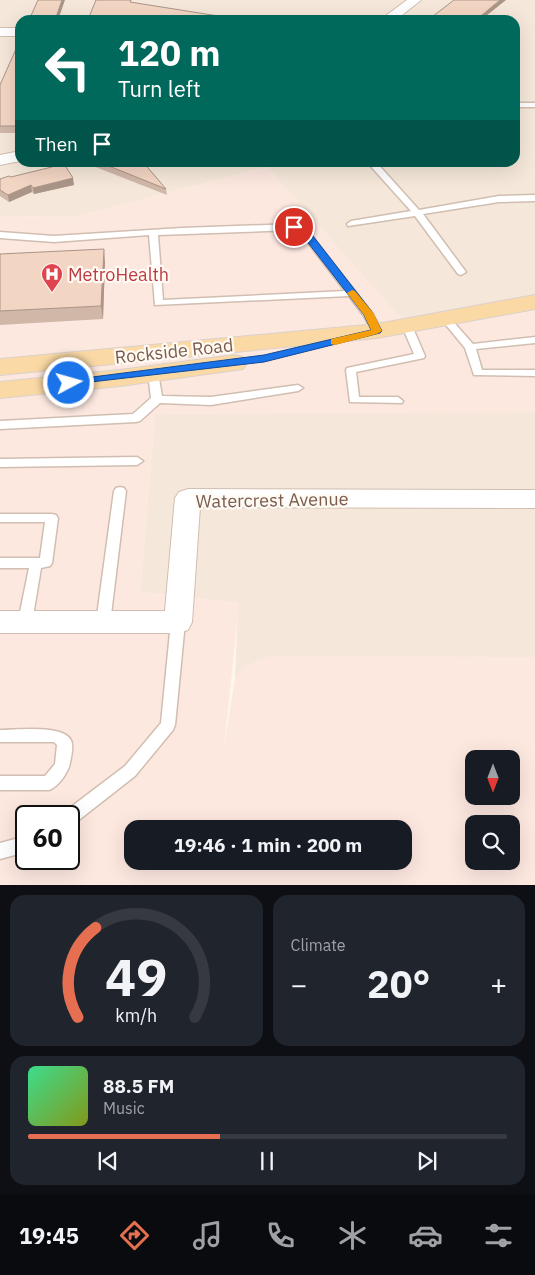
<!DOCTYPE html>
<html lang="en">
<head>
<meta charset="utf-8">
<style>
	:root { --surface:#171b24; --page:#20242c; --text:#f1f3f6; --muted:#9ea1a6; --line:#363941; --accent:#e76f51 }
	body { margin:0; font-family:"IBM Plex Sans",sans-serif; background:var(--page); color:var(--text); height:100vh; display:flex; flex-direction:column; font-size:19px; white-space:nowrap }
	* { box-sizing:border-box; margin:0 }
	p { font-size:16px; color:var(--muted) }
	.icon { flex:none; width:28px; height:28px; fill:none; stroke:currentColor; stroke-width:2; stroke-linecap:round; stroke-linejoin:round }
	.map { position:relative; height:885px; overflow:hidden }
	.panel { display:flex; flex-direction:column; gap:10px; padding:10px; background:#0d0f14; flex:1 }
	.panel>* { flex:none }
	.top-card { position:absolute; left:15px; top:15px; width:505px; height:152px; border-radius:15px; box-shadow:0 5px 20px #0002; background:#00695c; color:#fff; overflow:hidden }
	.needle { width:32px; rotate:180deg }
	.buttons { position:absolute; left:465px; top:750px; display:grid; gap:10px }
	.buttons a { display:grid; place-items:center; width:55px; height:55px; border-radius:10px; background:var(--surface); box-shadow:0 5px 20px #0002; font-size:25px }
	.speed { position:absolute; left:15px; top:805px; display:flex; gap:10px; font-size:25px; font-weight:700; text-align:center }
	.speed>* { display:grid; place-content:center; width:65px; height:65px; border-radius:50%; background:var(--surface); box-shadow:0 5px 20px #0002; line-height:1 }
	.speed .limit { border:2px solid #111; border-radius:8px; background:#fff; color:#111 }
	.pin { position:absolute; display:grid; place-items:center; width:42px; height:42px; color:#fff; margin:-21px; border:2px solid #fff; border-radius:50%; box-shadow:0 1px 5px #0007 }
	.me { position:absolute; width:55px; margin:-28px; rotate:84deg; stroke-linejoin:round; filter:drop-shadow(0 0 4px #0008) }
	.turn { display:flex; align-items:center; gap:18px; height:105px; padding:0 20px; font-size:22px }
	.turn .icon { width:65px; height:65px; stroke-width:2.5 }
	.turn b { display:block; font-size:35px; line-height:42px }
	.then { display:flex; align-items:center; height:48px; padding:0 20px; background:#0003; gap:10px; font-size:19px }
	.big { font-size:38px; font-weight:700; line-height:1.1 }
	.panel .widget { flex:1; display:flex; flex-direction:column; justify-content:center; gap:8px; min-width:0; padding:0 18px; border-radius:15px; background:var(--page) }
	.panel .dial { align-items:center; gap:0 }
	.dial svg { height:130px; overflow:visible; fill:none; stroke:var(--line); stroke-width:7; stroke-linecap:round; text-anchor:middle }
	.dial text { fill:var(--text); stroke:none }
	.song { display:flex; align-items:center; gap:15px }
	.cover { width:60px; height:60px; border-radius:8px; background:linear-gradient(135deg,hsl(150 70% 55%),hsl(70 70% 35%)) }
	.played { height:5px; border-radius:2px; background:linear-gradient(90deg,var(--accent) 40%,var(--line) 40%) }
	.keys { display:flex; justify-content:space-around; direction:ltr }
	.heat { display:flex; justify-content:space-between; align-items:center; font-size:28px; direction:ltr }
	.panel .tiles { flex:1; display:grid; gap:10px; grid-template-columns:1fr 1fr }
	.widget:last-child { grid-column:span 2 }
	.trip { position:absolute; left:124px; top:820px; width:288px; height:50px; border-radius:15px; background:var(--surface); box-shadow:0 5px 20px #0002; font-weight:700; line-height:50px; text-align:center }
	.tabs { display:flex; height:80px; justify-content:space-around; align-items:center; background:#090b0e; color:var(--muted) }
	.tabs .icon { width:35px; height:35px }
	.tabs .active { color:var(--accent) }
	.tabs b { font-size:22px; color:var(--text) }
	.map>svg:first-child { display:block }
</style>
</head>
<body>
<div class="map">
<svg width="535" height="885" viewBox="0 0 535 885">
	<rect width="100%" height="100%" fill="#fdf6ec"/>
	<!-- residential -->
	<path fill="#f5e8da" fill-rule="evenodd" d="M0,0h535v302l-128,24 -140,-159 -192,50 -75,-1zM20,20h495v142h-495z
		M535,410v260l-300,9 3,-76 -98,-11 15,-178z"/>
	<!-- commercial -->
	<path fill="#fde8e0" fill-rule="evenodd" d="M267,167l140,159 128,-24v110l-380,2 -15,178 99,11 -15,145 11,-69 9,-13 26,-10 265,1v228h-535v-669l75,1zM474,759h37v37h-37zM26,816h43v43h-43zM474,824h37v37h-37zM132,829h270v32h-270z"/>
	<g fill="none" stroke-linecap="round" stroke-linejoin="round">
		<!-- lane casing -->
		<g stroke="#d1beb0" stroke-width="3">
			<path id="lane" d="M515,103h20v4h-20z
				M367,162h9l43,48 80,-14 36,-1v6l-36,1 -76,12 43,58 -5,3 -3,-1 -43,-58 -67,10 -1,-2 4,-3 60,-10z
				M294,224l11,3 67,86 10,18 -1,2h-8l-9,-17 -15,-20 -194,9 -6,-70 -95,7 -54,-4v-6l54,4 128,-8zM294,230l5,1 46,60 -182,9 -5,-65z
				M446,316l3,1 24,27 62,-7v6l-59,6 6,21h53v6l-61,-1 -9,-27 -24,-29z
				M407,323l5,3 13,30 -1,2 -68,14 3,25h39l5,4 -1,2 -52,-1 -4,-32 1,-2 67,-14 -12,-28z
				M153,370l5,3 4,23 49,1 87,-12 5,3 -5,3 -87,14 -51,-2 -20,18 -4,1 -136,7v-8l133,-7 18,-16 -3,-25z
				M137,457l6,4 -6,4 -137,2v-8z
				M120,487l4,1 2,3 -16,132 -2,4 -5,1 -5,-1 -2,-4 18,-132 2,-3z
				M0,514h52l4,1 2,3 -6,45 -2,3 -9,2 -9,54 -2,4 -5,1 -5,-1 -2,-4 11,-54h-29v-10h40l5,-36h-45z
				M178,617l5,1 2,4 -10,103 -2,5 -38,46 -60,47 -6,2v-9h-7l1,-3 62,-47 36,-43 10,-101 2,-4z
				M0,730c15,0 70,-7 72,14 1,5 -1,13 -2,19 -2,10 -12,24 -21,27h-49v-14h45l10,-12 2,-19 -3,-3h-54z
				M26,836v16l-26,7v-16z"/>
		</g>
		<!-- street casing -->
		<g stroke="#d1beb0" stroke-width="2">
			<path id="street" d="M407,0h14l-25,20h-16z
				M0,28h20v8h-20z
				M20,151v10l-20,4v-10z
				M188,489l347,1v18l-335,-1 -8,115 -4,8 -10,3h-178v-22h165l10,-113 4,-6z"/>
		</g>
		<!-- primary casing -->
		<g stroke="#dad1cd" stroke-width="2">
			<path id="primary" d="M535,295v14l-158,29 -377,37v-16l377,-35z
				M234,355l9,2 4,6 -4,6 -123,17 -120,12v-16l120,-12z"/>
		</g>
		<!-- lane -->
		<use href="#lane" fill="#fff" fill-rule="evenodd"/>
		<!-- street -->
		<use href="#street" fill="#fff" fill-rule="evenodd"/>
		<!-- primary -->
		<use href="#primary" fill="#fbd9a5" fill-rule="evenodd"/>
	</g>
	<!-- wall -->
	<path fill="#d1b7a8" d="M20,40v93h-20v-48z
		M93,162h50l23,27 1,6 -74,-29z
		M11,177l63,8 -40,9 -2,-2 -23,10 -9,-6v-17z
		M0,254l105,8 -2,57 -103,6z"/>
	<!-- shaded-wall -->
	<path fill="#aa9588" d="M62,0h3l-7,20h-3z
		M500,0h6l-25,20h-5z
		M73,178l1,7 -40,9 -1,-6z
		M31,185l1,7 -23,10 -1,-7z
		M104,249l1,13 -2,57 -2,-13z"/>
	<!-- building -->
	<path fill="#f3d5c3" stroke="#aa9588" d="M38,0h24l-7,20h-26z
		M96,0h35l-1,2 101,16 -2,2h-138l1,-3h-3z
		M454,0h46l-24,20h-48z
		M20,40v86h-20v-41z
		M99,162h44l23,27z
		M64,164l9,14 -40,10 -2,-3 -23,10 -8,-5v-11l9,-3 2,1z
		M104,249l-3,57 -101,5v-57z"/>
	<!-- route -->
	<path fill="#1a73e8" stroke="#114b97" d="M294,224l12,3 66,85 10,19 -2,2 -116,29 -199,23 -2,-2 2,-2 4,-1 195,-25 107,-25 -7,-15 -65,-84 -9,-4z"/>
	<!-- slow -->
	<path fill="#f59e0b" d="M352,290l3,1 19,23 8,17 -5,3 -42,11 -4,-1v-5l40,-9 -7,-15 -17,-22z"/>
	<!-- icons -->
	<defs>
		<g id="hospital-pin" transform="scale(1.125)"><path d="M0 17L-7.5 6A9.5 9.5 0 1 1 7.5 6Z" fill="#e0444e" stroke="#fffaf3"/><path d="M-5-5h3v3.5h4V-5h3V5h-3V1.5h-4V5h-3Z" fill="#fff"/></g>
	</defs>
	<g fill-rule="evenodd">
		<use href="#hospital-pin" x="52" y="274"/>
	</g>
	<g text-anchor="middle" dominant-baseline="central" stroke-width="4.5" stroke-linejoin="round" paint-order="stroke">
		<!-- health labels -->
		<g font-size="18" fill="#be3a42" stroke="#fffaf3" text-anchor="start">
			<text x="68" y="274">MetroHealth</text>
		</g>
		<!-- street labels -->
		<g font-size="18" fill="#7a5c4d" stroke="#fffaf3">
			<text transform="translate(174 351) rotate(-6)">Rockside Road</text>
			<text transform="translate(272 500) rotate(-1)">Watercrest Avenue</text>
		</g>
	</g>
</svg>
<div class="buttons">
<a><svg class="needle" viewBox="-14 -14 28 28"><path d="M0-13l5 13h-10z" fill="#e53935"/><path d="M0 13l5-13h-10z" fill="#9ea1a6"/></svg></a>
<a><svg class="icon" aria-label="search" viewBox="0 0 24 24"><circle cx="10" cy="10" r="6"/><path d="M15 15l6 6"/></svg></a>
</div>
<div class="speed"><div class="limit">60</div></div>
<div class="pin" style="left:294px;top:227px;background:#d93025"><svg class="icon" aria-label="arrive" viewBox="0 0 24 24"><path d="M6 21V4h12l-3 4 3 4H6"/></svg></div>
<svg class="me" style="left:69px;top:383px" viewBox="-20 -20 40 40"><circle r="17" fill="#1a73e8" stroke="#fff" stroke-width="3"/><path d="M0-11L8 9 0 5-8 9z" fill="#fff"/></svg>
<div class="trip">19:46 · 1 min · 200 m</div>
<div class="top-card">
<div class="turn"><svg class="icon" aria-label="left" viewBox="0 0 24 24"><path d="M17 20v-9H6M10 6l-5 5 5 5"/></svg><div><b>120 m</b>Turn left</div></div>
<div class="then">Then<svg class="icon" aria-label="arrive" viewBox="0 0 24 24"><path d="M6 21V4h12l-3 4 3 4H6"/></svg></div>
</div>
</div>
<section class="panel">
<div class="tiles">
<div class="widget dial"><svg viewBox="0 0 100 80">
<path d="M14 69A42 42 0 1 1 86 69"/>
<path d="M14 69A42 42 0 0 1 25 14" stroke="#e76f51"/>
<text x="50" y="56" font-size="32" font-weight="700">49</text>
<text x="50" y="72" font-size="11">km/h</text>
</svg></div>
<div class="widget"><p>Climate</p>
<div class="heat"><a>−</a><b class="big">20°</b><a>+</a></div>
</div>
<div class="widget">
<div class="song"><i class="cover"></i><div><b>88.5 FM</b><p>Music</p></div></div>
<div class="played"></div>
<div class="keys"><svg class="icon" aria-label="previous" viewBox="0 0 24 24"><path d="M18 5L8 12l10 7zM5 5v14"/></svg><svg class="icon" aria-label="pause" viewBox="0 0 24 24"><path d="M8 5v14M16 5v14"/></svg><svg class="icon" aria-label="next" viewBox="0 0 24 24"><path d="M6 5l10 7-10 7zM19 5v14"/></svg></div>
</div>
</div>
</section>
<nav class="tabs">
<b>19:45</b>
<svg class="icon active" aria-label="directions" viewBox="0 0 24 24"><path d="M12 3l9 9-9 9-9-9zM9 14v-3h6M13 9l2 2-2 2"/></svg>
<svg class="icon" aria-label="music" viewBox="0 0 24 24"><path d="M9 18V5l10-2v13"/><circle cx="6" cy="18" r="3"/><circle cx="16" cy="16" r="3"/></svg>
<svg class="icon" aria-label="phone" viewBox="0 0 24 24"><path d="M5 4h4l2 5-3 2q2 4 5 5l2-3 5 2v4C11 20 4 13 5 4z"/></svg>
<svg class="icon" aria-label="climate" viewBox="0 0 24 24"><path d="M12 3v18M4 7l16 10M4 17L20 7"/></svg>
<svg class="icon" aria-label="car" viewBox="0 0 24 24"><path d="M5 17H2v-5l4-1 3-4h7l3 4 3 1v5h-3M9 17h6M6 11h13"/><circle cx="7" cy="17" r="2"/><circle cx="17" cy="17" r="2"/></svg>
<svg class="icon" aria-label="filters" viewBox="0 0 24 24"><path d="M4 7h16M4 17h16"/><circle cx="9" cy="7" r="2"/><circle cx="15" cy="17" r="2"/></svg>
</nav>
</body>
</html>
